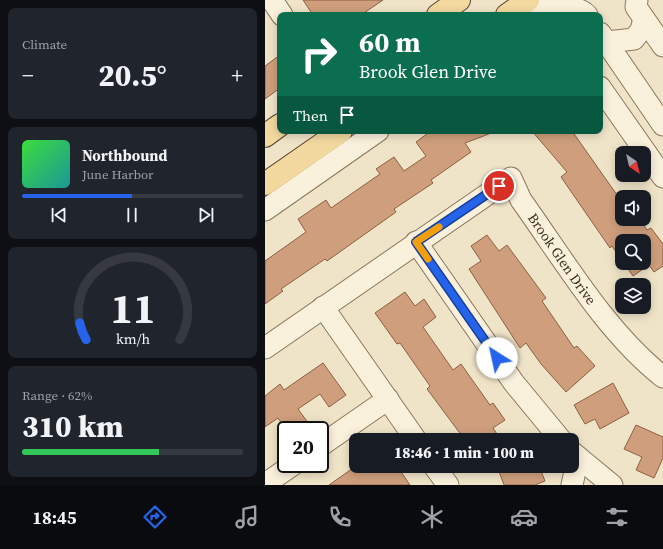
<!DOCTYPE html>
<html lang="en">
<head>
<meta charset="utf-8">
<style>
	:root { --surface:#171b24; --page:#20242c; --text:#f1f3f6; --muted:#9ea1a6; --line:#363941; --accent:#2563eb }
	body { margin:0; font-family:"Source Serif 4",serif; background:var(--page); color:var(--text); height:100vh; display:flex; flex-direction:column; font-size:15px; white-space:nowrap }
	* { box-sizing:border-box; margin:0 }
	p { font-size:13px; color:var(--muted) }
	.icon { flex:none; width:22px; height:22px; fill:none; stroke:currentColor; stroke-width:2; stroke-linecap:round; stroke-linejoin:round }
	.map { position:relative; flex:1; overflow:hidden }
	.panel { display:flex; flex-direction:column; gap:8px; padding:8px; background:#0d0f14; width:265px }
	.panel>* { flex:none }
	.top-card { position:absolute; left:12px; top:12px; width:326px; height:122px; border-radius:8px; box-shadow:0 2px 10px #0003; background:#0b6e4f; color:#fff; overflow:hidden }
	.needle { width:26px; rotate:145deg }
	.controls { position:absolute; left:350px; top:146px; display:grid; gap:8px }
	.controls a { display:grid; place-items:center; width:36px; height:36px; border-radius:8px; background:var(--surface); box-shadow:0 2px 10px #0003; font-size:20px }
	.speed { position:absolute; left:12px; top:421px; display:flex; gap:8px; font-size:20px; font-weight:700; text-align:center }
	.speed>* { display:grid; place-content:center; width:52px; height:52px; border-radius:50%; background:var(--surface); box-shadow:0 2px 10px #0003; line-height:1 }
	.speed .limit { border:2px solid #111; border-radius:6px; background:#fff; color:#111 }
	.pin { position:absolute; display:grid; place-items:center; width:34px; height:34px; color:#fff; margin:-17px; border:2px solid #fff; border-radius:50%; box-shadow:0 1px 4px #0007 }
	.me { position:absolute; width:44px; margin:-22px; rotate:325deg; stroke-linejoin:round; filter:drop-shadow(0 0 3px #0008) }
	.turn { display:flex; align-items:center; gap:14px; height:84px; padding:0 16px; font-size:18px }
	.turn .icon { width:52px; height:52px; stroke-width:2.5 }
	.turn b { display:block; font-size:28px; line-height:34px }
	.then { display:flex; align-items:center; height:38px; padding:0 16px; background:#0003; gap:8px; font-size:15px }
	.big { font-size:30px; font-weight:800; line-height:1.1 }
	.panel .widget { flex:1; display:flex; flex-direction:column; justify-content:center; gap:6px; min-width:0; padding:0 14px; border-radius:8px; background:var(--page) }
	.panel .dial { align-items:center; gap:0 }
	.dial svg { height:104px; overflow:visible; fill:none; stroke:var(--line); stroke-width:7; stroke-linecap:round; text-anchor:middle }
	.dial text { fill:var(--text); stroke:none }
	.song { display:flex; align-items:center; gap:12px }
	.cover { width:48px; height:48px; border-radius:6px; background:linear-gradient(135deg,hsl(120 70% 55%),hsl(180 70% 35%)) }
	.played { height:4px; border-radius:2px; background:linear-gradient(90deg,var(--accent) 50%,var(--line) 50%) }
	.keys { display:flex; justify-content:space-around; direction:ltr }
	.heat { display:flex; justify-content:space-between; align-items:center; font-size:22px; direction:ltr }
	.charge { height:6px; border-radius:3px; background:linear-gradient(90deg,#34c759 62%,var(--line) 0) }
	.trip { position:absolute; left:84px; top:433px; width:230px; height:40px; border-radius:8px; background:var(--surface); box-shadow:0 2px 10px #0003; font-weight:800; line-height:40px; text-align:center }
	.menu { display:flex; height:64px; justify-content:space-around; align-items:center; background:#090b0e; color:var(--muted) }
	.menu .icon { width:28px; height:28px }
	.menu .on { color:var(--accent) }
	.menu b { font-size:18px; color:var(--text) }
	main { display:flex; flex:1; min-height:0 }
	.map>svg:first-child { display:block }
</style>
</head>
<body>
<main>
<section class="panel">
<div class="widget"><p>Climate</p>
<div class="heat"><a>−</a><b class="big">20.5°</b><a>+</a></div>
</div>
<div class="widget">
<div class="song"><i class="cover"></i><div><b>Northbound</b><p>June Harbor</p></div></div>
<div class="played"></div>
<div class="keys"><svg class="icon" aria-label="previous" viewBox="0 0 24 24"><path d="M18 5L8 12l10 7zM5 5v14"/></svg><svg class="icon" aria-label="pause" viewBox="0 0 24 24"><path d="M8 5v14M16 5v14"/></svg><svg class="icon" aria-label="next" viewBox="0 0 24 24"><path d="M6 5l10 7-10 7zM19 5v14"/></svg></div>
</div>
<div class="widget dial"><svg viewBox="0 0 100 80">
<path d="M14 69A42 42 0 1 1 86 69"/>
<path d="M14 69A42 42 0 0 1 9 56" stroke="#2563eb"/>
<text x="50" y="56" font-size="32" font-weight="700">11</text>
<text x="50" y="72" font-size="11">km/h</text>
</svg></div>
<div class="widget"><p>Range · 62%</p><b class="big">310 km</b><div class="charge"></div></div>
</section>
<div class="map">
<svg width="398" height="485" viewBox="0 0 398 485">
	<rect width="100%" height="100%" fill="#f0e4c8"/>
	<!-- building -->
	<path fill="#cf9f7d" stroke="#8d5f41" d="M38,0h80l-22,15h-48z
		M15,55v33l-15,11v-33z
		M166,131h63v1l-29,11 6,9 -40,28 2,3 -39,26 2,3 -69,49 -2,-2 -44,30 2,2 -18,13v-43l41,-29 -8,-13 28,-19 5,8 49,-34 -4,-5 18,-12 10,14 22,-15 -10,-14z
		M267,131h40l50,71v17h18l7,11 4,-2 12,16v22l-9,6 -5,-7 -16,11 -9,-13h20v-22h-22v20l-10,-15 -2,2 -49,-71 6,-5z
		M222,235l12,16 8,-6 39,53 -4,3 32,47 3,-2 18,20 -29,26 -25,-28 -15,-21 -6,5 -51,-79 12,-8 -10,-15z
		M140,292l10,14 9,-7 12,18 -13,10 30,43 8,-6 29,41 3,-2 12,17 -12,8 8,12h-36l-38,-51 3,-3 -30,-43 -3,1 -22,-31z
		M58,363l23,32 -17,12 -9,-13 -22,15 11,15 -8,6h-15l-8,-12 -13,9v-31l15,-12 4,6z
		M348,383l16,30 -29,16 -5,-10 -10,5 -11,-19z
		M371,425l27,12v21l-9,20 -18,-8 6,-13 -18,-8z
		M91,466h41l13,19h-81z
		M232,466h42l6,15 -10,4h-31z"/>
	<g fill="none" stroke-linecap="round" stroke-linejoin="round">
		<!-- minor casing -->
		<g stroke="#8d765c" stroke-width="23">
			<g id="minor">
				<path d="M7,0l10,15"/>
				<path d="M372,0l-1,7 27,39"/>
				<path d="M258,4c15,1 54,-1 64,11"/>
				<path d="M335,33l63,92"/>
				<path d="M342,42l27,-3 7,-9 3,-11"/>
				<path d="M335,87l63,90"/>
				<path d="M0,210l113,-79"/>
				<path d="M151,242l98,141 47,57"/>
				<path d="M58,307l93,133"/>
				<path id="s1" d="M0,348l246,-170 10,22c43,60 84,131 142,177"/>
				<path d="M55,446l68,-47"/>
				<path d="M307,452l40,33"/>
				<path d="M169,466l14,19"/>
				<path d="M0,484l29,-20"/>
				<path d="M307,485l6,-28"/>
			</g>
		</g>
		<!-- major casing -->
		<g stroke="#5b4430" stroke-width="24">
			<path id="major" d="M173,15l21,-15
				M242,15l21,-15
				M0,136l15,-11
				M0,184l76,-53"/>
		</g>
		<!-- minor -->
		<use href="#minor" stroke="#faf1dc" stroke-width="21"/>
		<!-- major -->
		<use href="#major" stroke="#f3d9a0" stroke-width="22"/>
	</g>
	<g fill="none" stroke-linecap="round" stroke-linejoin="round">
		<!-- route casing -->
		<g stroke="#184099" stroke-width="10">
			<path id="route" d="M232,358l-81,-116 83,-56"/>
		</g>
		<!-- route -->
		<use href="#route" stroke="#2563eb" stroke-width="7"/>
		<!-- slow -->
		<path stroke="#f59e0b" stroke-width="7" d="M163,259l-12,-17 23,-15"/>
	</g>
	<g text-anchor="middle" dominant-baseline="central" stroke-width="4" stroke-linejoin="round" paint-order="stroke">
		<!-- street labels -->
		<g font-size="14" fill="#3d2e20" stroke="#f7eed8">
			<text stroke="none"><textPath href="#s1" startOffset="395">Brook Glen Drive</textPath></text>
		</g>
	</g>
</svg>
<div class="controls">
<a><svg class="needle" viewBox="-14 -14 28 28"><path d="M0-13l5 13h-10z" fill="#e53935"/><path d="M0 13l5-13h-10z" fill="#9ea1a6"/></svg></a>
<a><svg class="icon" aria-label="sound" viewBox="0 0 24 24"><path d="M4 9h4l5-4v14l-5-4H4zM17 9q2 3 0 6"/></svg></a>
<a><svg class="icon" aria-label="search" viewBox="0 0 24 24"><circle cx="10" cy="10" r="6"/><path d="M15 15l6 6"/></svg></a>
<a><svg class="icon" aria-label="layers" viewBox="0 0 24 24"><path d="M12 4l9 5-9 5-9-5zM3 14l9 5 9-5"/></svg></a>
</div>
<div class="speed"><div class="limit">20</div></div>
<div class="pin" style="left:234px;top:186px;background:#d93025"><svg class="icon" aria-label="arrive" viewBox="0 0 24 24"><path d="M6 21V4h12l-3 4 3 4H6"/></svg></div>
<svg class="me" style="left:232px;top:358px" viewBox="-20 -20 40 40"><circle r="19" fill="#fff"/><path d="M0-13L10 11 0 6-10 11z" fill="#2563eb"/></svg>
<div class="trip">18:46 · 1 min · 100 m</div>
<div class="top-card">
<div class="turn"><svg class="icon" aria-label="right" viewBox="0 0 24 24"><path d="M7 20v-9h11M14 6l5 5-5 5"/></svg><div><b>60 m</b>Brook Glen Drive</div></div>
<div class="then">Then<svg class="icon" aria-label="arrive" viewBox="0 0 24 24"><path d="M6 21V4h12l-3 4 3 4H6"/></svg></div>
</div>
</div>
</main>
<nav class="menu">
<b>18:45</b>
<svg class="icon on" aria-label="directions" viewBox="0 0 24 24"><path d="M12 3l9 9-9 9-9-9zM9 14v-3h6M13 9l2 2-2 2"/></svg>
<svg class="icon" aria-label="music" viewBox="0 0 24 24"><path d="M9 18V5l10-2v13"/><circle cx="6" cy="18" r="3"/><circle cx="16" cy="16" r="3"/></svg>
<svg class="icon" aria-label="phone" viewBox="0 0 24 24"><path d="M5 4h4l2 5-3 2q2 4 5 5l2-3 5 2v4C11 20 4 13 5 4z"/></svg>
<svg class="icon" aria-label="climate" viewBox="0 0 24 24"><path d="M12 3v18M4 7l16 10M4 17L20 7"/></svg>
<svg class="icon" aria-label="car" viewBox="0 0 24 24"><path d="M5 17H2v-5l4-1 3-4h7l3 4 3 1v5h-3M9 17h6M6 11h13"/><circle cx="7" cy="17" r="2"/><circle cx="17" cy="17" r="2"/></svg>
<svg class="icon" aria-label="filters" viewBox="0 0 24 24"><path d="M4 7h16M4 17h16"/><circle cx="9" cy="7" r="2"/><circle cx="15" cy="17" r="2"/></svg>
</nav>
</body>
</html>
